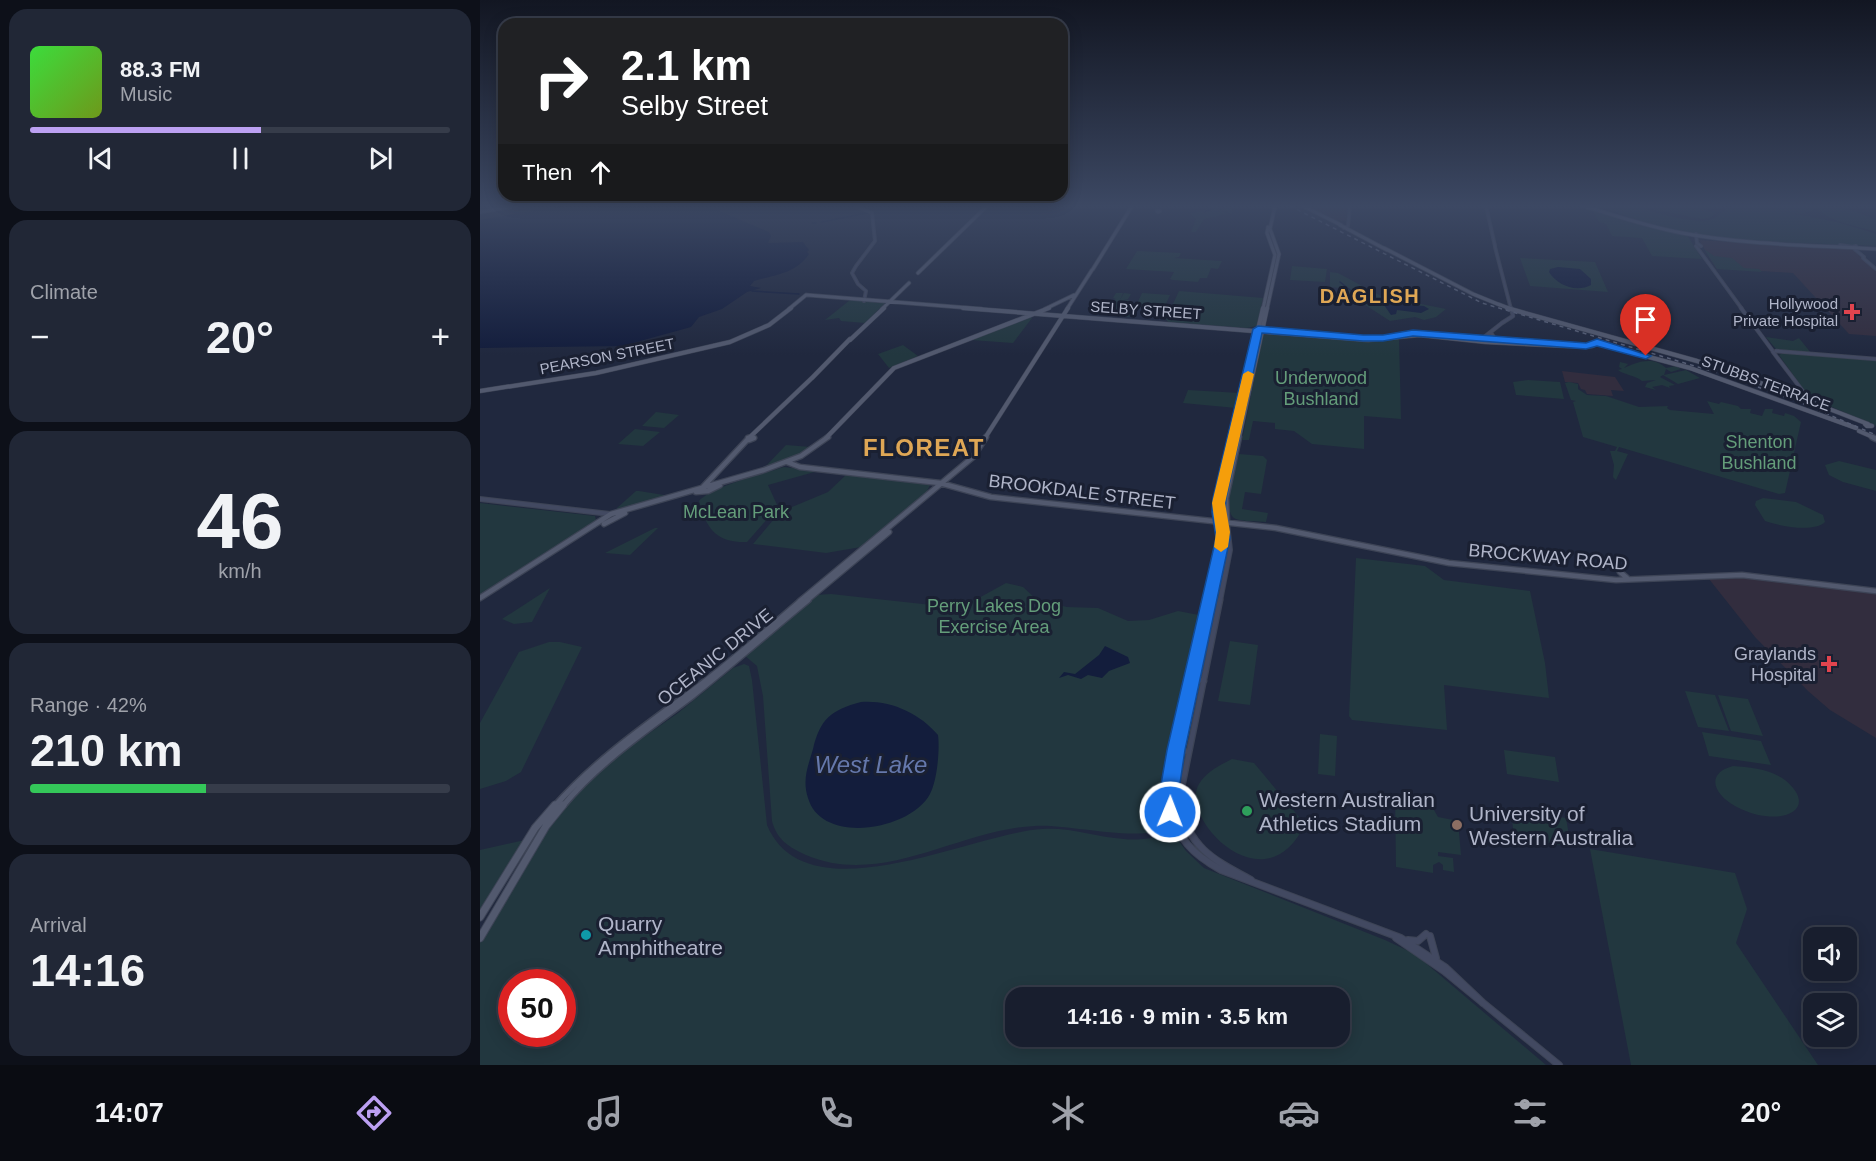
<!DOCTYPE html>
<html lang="en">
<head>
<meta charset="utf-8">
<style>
	:root { --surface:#181e2e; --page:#212736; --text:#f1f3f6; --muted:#9fa2aa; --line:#363c4a; --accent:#bca0f2 }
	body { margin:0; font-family:Arial,sans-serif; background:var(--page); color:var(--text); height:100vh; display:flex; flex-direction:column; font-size:22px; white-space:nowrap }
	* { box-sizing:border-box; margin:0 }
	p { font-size:20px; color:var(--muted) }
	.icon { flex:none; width:33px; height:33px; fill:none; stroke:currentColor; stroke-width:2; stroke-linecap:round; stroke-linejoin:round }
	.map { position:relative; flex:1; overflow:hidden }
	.panel { display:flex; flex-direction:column; gap:9px; padding:9px; background:#0d1019; width:480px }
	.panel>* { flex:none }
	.guide { position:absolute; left:18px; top:18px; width:570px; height:183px; border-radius:18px; box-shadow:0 3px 15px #0003,0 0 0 2px var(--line); background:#202124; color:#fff; overflow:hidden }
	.fabs { position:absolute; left:1323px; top:927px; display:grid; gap:12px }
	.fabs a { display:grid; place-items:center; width:54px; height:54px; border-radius:12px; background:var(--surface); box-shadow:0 3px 15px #0003,0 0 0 2px var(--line); font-size:30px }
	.speed { position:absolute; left:18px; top:969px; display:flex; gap:12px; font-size:30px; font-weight:700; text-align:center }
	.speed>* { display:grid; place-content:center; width:78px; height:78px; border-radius:50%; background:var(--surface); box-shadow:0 3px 15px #0003,0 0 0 2px var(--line); line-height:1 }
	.speed .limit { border:9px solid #d22; background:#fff; color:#111 }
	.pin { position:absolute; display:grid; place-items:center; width:51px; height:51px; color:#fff; margin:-62px -26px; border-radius:50% 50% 50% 0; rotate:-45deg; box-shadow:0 0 6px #0007 }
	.pin .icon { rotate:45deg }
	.me { position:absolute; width:66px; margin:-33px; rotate:1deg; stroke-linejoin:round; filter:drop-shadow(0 0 4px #0008) }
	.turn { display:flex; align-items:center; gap:21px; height:126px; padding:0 24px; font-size:27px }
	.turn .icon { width:78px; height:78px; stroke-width:2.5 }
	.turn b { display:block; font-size:42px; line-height:51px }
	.then { display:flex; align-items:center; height:57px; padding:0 24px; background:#0003; gap:12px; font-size:22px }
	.big { font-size:45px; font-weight:600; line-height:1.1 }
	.panel .widget { flex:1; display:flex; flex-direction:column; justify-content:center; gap:9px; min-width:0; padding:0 21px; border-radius:18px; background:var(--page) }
	.panel .dial { align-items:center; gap:0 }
	.dial b { font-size:78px; line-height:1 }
	.song { display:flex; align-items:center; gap:18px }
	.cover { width:72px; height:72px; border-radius:9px; background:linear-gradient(135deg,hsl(120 70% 55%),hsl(80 70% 35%)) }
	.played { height:6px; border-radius:3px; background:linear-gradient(90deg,var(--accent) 55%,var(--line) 55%) }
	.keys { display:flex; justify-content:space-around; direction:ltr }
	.heat { display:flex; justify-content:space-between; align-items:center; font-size:33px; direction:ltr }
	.charge { height:9px; border-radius:4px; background:linear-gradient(90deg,#34c759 42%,var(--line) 0) }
	.trip { position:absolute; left:525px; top:987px; width:345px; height:60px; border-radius:18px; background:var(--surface); box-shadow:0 3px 15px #0003,0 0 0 2px var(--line); font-weight:600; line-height:60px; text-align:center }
	.dock { display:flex; height:96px; justify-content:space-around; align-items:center; background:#0a0c12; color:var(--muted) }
	.dock .icon { width:42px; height:42px }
	.dock .on { color:var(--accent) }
	.dock b { font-size:27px; color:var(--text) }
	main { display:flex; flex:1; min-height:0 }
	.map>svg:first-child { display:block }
</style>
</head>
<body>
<main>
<section class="panel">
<div class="widget">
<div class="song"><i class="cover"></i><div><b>88.3 FM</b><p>Music</p></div></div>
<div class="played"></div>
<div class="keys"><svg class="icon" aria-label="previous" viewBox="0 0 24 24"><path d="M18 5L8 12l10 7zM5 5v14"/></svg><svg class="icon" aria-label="pause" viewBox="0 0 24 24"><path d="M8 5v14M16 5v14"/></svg><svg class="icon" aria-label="next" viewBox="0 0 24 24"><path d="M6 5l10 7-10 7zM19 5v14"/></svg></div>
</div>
<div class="widget"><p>Climate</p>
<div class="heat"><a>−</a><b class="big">20°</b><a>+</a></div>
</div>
<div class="widget dial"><b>46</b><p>km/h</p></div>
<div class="widget"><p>Range · 42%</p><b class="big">210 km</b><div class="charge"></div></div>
<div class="widget"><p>Arrival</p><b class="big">14:16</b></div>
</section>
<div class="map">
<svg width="1396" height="1065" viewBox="0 0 1396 1065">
	<rect width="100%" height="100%" fill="#20283e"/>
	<!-- medical -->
	<path fill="#322d3e" d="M833,206h35l-2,15 -12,-1 -21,-11z
		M1219,240l153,9 24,22v65l-27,-2 -56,-61 -77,-5z
		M1082,371l53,6 9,14 -13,-1 2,6 -26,-2 -2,-4 -4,-1 -3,-6 -13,-1z
		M1265,577l131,16v145l-46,-28 -22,-19 -53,-54 -46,-58z"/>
	<!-- green -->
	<path fill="#22373f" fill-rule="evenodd" d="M730,206h7l-1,2 4,2 13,-3 -1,7 -9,-3 4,3 -23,5 -8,13h-5l5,-13 -6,-5 18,-5z
		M1116,206c12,0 27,-3 38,0 22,6 51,17 74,14 11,-1 14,-11 24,-14h81v5l-14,3 -19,-3 57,11 37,11 2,1v12c-67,-4 -139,-2 -205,-17 -26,-5 -50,-16 -75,-23z
		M1156,206h87l-22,3 15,4 -6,5 -8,1z
		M1335,206c23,0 40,4 61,14v12c-20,-7 -48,-9 -61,-26z
		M1113,210l94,25 15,24 -50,-3 -10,-18 -30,-2 -6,-12 -7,-2z
		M1224,249l10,7 18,2 12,10 15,1 3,3 -45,-3z
		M657,251l44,2 -2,4 -5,1 48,3 -4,8 -7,-1 -4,10h-7l-2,4 -25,-2 -3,-1 4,-7 -48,-3z
		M1040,258l75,4 13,30 -78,-6z
		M812,266l35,3 -2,13 -35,-2z
		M850,272l8,1 43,23 65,13 -10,8 -12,3 -9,-3 -25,4 -51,-33 -9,-1z
		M699,291l84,7 -6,28 -11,2 -78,-6 -2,-3z
		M636,293h7l-3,7 4,-7 7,1 -3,5h-4l5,1 -3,6 9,1 -6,10 -8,-1 2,-2 -3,2 -16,-1 10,-1 -7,-1 5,-12 4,-2 -3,-1z
		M662,293l28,2 -6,13 -28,-2z
		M370,300l35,3 -20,20 -24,-2 -2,-3 -14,2z
		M550,316l2,2 -19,25 -42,-3z
		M796,333l91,8 32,-3 2,81 -37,-3v33l-52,-5 -18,-13 -19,-2v-6l-22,-2 -4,19h-7l21,-105z
		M1286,337l27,4 6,-3 12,15 -35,-4z
		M423,345l15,11 -29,12 -11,-14z
		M1303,353l93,8v65l-67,-29 -30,-42z
		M1140,362l8,2 -4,4c13,-6 29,-12 42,0l10,-2 5,3 -10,3 -5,-3 -2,6 22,-5 14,8 -22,6 -15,-9 -3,2 15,8 -6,1 1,2 -8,-3 -10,2 4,3 -11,-3 2,-4 9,-3 -14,1c-7,-6 -18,-6 -24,-11l4,-1 -3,-2z
		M1048,380l32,2 4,17 -48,-4 -3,-13z
		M1089,382l9,2v5l9,6 19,1 33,11 29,-1 -1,2 3,2 44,4 -7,-13 12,3 2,-2 17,4 3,3h10l-1,4 12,3 3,-7h8l-1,4 12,3 1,-3 9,3 7,6 -16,71 -6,1 -160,-47 -2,4 11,3 -12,26 -3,-3 1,-12 -4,-14h5l2,-4 -34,-10 -10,-35 3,-1 -5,-1 -6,-17z
		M708,390l52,3 -4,15 -53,-5z
		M176,412l23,3 -15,13 -22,-2z
		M155,429l25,3 -17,14 -25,-2z
		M306,445l25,2 -11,7 -43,17 8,-4z
		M759,454l24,2 4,4 -6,34 -16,-2 -3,17 26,4 -2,9c-9,-1 -22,0 -30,-3 -16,-6 0,-52 3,-65z
		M1359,461l37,9v21l-33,-9 -14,-7 -4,-10z
		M304,467l34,4 -50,14 10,22 -31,35c-30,1 -41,-13 -48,-41 11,-14 66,-28 85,-34z
		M366,475l85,8 -5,10 -65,54 -35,6 -73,-9 27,-32 48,-20z
		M156,491h3l31,5 -52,16 -1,-4z
		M1283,498l33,4 27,13 2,7c-11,11 -46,4 -60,-1l-10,-16 1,-4z
		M0,503l115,13 1,5 -116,73z
		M175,528h3l-28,27 -25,-2z
		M876,558l69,8 19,14 86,11 15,72 4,35 -105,-13 3,45 -95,-10 -3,-4z
		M526,583l17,4 14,13 30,7 31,1 30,13 21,-1 29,-9 26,5 -34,154 -4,31 5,25c-30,18 -99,-2 -136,0 -76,3 -152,62 -229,29 -17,-8 -29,-15 -34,-34l-9,-125 -6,-30 -13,-11 71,-60 16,-1 119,13 27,-8z
		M70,588l-18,34 -18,2 -12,-5z
		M750,641l28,4 -8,60 -32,-4z
		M69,642h11l22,5 -61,125 -15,9 -26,8v-66l39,-71z
		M264,664l5,2 3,14 15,145c39,94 206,8 275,4 28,-2 54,8 82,10 16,2 33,-2 50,-5l12,17 18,17 181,72 30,14 131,111h-1066v-123l60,-103 41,-53 57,-48 3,1 37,-26 55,-45zM32,982h50v52h-50zM536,998h324v38h-324z
		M1205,691l30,4 14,36 -31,-4z
		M1238,695l30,4 15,37 -32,-5z
		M1222,732l59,9 10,24 -62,-9z
		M840,734l17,2 -2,40 -17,-2z
		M1024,750l51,7 4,25 -52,-8z
		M752,759l22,4 51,61c-40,85 -127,-6 -106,-40 8,-13 20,-18 33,-25z
		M1253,766c17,1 37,3 52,14 28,23 10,40 -20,36 -10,-1 -21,-5 -30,-10 -20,-11 -31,-32 -2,-40z
		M915,794l28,5v8l11,3 4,7 20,4 3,34 -23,-3v4l15,2 1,14 -11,-2v-5l-4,-3 -6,3v8l-37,-6z
		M1031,809l55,9 5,29 -57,-9z
		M45,840l-45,71v-61z
		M1110,849l145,24 12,36 -11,34 82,122h-187z"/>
	<!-- water -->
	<path fill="#131d3c" d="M118,206l119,4 52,22 2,4 -3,7 35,-1 6,8 -2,2 2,2c-13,20 -36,21 -55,27l-4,5 11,2 -14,4 -25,17 -23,8 -8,10 -69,19 -142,2v-128l57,-10h60l4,-1z
		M1078,267l22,2 11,10v6c-15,8 -34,0 -42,-13l1,-3z
		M912,303l32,3 5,3 -8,4 -24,-3 -1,4 -5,1 -7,-10z
		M625,646l23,11 2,6 -21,8 -7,7 -14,-3 -7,4 -13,-4 -9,3 5,-6 11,2 24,-19z
		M381,702c30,-2 58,11 77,33 2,15 -1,46 -8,59 -19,36 -108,52 -122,4 -6,-18 0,-32 5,-49 7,-30 18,-39 48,-47z"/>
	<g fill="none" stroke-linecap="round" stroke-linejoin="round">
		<!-- stream -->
		<path stroke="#131d3c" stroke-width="1.5" d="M68,210l15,-4
			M724,212l7,-3
			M342,222l45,-9
			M332,223h4
			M860,282l19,15 25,8
			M272,291l47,3"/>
		<!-- secondary-far4 casing -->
		<g stroke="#3d4456" stroke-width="4">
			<path id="secondary-far4" d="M375,206l17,7 3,28 -19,25
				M1006,206l9,40
				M864,228l4,-2 2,-20
				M1216,234l1,9 4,3
				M1360,245l14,2
				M1216,246l46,63
				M1376,246l-4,1 12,10
				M1015,247l16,62
				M1383,258l13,11
				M376,266l-4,7 6,11 8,7 -2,10"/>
		</g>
		<!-- secondary-far3 casing -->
		<g stroke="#3d4456" stroke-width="4.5">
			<path id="secondary-far3" d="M1261,308l31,42
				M1022,323l11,-7 -2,-8
				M1011,333l4,6
				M1003,338l19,-15
				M1296,351l100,8
				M1293,352l32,42v3h-4v-8"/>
		</g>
		<!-- secondary-far2 casing -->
		<g stroke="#3d4456" stroke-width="6">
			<path id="secondary-far2" d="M0,499l130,15
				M729,601l13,-59 -1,-20
				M740,601l10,-51 -3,-27"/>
		</g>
		<!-- secondary-far1 casing -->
		<g stroke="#3d4456" stroke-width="7">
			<path id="secondary-far1" d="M712,679l12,2
				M696,750l13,2
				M691,807l1,-31 38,-176
				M701,807l1,-20 38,-187"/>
		</g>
		<!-- secondary casing -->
		<g stroke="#3d4456" stroke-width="8">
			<path id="secondary" d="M691,805c4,33 23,50 50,65l180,68 44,29 38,36
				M701,805c7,43 35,56 70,75
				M950,936l6,22
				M916,938l48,33 115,94
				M928,940l10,1 8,-7"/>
		</g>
		<!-- primary-far4 casing -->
		<g stroke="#3d4456" stroke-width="4.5">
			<path id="primary-far4" d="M823,206l38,19
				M1104,206c32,10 65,21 98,27 64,12 129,12 194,16
				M677,211h3l-2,1z
				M0,212l36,-6
				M860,225l47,25
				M904,248l89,46 27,11
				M613,269l39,-63
				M438,273l69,-67
				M327,295l175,14
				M1018,304l13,5
				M309,309l17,-14
				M402,309l27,-26
				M565,309l29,-14
				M587,309l25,-39
				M783,309l12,-54 -8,-22 1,-6
				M787,309l12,-55 -9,-25 5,-23"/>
		</g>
		<!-- primary-far3 casing -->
		<g stroke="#3d4456" stroke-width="5">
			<path id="primary-far3" d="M483,308l405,32 51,-5 67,7 81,4h25l7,-3
				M1027,308l190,53 86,30 85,33
				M370,340l34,-32
				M1117,343l93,25 166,60
				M332,378l38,-39
				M0,391l116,-18 134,-31 39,-17 22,-17
				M1385,424l7,2h-5z
				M1379,431l16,7
				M270,437l64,-61
				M268,438h5
				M346,438l68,-70 155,-60
				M505,438l83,-130
				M753,438l30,-130
				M759,438l28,-130"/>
		</g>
		<!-- primary-far2 casing -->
		<g stroke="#3d4456" stroke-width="7">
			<path id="primary-far2" d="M272,437l2,1 -5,2 -1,-2z
				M1392,437l4,2
				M307,462l13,5 140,16 51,14 285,31 173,35 167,17 126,-5 134,16
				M223,487l44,-47
				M216,492l12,-1 12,-6
				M741,522c-8,-26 6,-59 12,-85
				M747,523l-1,-25 13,-61
				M124,524l21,-11
				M1140,572l7,6
				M0,598l131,-84 153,-44 37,-14 27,-19
				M320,601l173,-144 13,-20
				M326,601l83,-69"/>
		</g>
		<!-- primary-far1 casing -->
		<g stroke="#3d4456" stroke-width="8">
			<path id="primary-far1" d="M74,807c43,-49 97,-85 149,-124 34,-26 66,-55 99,-83
				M82,807c36,-44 84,-76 129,-110 39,-31 78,-65 117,-97"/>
		</g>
		<!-- primary casing -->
		<g stroke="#3d4456" stroke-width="9">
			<path id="primary" d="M0,917l55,-89 20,-23
				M0,938l66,-112 17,-21"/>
		</g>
		<!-- secondary-far4 -->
		<use href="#secondary-far4" stroke="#424961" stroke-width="2"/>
		<!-- secondary-far3 -->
		<use href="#secondary-far3" stroke="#424961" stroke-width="3"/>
		<!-- secondary-far2 -->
		<use href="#secondary-far2" stroke="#424961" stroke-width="4"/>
		<!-- secondary-far1 -->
		<use href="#secondary-far1" stroke="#424961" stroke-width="4.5"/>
		<!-- secondary -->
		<use href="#secondary" stroke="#424961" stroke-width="6"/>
		<!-- primary-far4 -->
		<use href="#primary-far4" stroke="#52596e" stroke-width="3"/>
		<!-- primary-far3 -->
		<use href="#primary-far3" stroke="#52596e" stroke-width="4"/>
		<!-- primary-far2 -->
		<use href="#primary-far2" stroke="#52596e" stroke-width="4.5"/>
		<!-- primary-far1 -->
		<use href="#primary-far1" stroke="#52596e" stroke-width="5"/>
		<!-- primary -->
		<use href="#primary" stroke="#52596e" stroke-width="7"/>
		<!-- rail -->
		<path stroke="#565e75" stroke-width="1.5" stroke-dasharray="4 4" stroke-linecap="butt" d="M810,206l192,97 243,72
			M1248,376l76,28 72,31"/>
	</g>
	<!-- sky -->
	<linearGradient id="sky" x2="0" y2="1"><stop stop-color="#121622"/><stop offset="0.58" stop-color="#3c4863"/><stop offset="1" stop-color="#3c4863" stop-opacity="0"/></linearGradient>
	<rect width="1396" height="355" fill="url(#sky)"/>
	<!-- route -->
	<path fill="#1a73e8" stroke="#114b97" stroke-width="1.5" d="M778,326l105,9h20l30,-5 173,13 11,-4 54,17 -5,3 -49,-13 -11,3 -173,-13 -30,5h-20l-101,-8 -36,165 -1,14 5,26 -45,212 -6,40 1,22 -3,6 -7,2 -7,-2 -2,-6 -1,-22 7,-40 49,-212 -4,-26 1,-14 40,-169z"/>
	<!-- slow -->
	<path fill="#f59e0b" d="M768,371l6,3 -29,129 5,29 -2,15 -7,5 -7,-5 2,-15 -4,-29 31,-129z"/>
	<!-- markers -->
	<g fill="#e0444e" stroke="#1a2032" stroke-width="2">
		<path d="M1369 303h6v6h6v6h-6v6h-6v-6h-6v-6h6z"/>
		<path d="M1346 655h6v6h6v6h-6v6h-6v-6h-6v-6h6z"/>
	</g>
	<circle fill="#2e9e5b" stroke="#1a2032" stroke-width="2" cx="767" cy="811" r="6"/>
	<circle fill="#8d6e63" stroke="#1a2032" stroke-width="2" cx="977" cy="825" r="6"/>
	<circle fill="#0f9aa8" stroke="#1a2032" stroke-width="2" cx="106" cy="935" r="6"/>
	<g text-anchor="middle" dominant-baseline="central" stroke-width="6" stroke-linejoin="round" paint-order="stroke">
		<!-- far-poi labels -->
		<g font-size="15" fill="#b0b5c9" stroke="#1a2032" text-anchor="end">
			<text x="1358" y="303">Hollywood<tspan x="1358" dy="17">Private Hospital</tspan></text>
		</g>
		<!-- far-street labels -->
		<g font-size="15" fill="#b0b5c9" stroke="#1a2032">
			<text transform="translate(666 310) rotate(4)">SELBY STREET</text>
			<text transform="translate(127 356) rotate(-11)">PEARSON STREET</text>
			<text transform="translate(1286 383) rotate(20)">STUBBS TERRACE</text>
		</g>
		<!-- park labels -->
		<g font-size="18" fill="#649d7a" stroke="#1a2032">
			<text x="841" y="378">Underwood<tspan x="841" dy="21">Bushland</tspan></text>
			<text x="1279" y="442">Shenton<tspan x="1279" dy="21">Bushland</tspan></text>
			<text x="256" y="512">McLean Park</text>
			<text x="514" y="606">Perry Lakes Dog<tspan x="514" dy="21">Exercise Area</tspan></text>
		</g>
		<!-- street labels -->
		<g font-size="18" fill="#b0b5c9" stroke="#1a2032">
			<text transform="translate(602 492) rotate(7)">BROOKDALE STREET</text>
			<text transform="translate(1068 557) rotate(5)">BROCKWAY ROAD</text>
			<text transform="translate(235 657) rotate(-39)">OCEANIC DRIVE</text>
		</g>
		<!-- poi labels -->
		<g font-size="18" fill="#b0b5c9" stroke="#1a2032" text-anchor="end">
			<text x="1336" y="654">Graylands<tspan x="1336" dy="21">Hospital</tspan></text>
		</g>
		<!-- far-district labels -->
		<g font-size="20" font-weight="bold" letter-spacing="1.5" fill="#dfa755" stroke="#1a2032">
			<text x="890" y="296">DAGLISH</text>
		</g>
		<!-- near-poi labels -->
		<g font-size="21" fill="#b0b5c9" stroke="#1a2032" text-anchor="start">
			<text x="779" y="799">Western Australian<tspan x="779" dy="24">Athletics Stadium</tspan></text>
			<text x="989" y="813">University of<tspan x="989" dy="24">Western Australia</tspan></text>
			<text x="118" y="923">Quarry<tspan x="118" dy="24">Amphitheatre</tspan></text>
		</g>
		<!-- district labels -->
		<g font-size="24" font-weight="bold" letter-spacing="1.5" fill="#dfa755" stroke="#1a2032">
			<text x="444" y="447">FLOREAT</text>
		</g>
		<!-- near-water labels -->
		<g font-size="24" font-style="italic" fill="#6578ac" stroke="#1a2032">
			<text x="391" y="764">West Lake</text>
		</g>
	</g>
</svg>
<div class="fabs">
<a><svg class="icon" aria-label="sound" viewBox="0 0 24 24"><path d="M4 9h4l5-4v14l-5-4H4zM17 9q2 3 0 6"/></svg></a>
<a><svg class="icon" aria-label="layers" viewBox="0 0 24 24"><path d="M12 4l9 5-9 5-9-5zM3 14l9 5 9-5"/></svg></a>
</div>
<div class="speed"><div class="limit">50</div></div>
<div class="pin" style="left:1166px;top:356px;background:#d93025"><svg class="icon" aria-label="arrive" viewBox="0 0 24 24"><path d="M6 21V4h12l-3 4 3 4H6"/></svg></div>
<svg class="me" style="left:690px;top:812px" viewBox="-20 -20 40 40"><circle r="17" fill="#1a73e8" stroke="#fff" stroke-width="3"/><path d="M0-11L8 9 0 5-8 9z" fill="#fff"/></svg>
<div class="trip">14:16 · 9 min · 3.5 km</div>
<div class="guide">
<div class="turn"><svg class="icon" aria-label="right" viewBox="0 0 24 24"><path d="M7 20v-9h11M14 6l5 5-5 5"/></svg><div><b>2.1 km</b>Selby Street</div></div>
<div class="then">Then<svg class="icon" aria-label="ahead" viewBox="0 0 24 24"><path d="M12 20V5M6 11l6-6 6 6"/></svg></div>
</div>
</div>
</main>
<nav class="dock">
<b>14:07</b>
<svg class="icon on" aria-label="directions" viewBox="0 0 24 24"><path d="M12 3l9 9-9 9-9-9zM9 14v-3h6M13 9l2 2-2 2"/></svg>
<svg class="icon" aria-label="music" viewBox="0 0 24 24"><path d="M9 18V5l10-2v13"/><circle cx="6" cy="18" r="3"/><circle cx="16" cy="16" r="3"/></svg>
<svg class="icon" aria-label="phone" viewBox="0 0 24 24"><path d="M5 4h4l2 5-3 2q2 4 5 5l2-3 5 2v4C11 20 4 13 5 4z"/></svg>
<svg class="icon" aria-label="climate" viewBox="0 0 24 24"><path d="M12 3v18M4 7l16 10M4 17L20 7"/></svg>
<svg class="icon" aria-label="car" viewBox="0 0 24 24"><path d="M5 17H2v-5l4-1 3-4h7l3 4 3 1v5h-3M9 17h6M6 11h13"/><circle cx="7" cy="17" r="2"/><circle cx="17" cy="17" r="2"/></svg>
<svg class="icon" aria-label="filters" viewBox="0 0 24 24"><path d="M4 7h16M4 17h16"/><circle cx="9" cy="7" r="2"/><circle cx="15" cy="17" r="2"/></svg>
<b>20°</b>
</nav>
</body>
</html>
